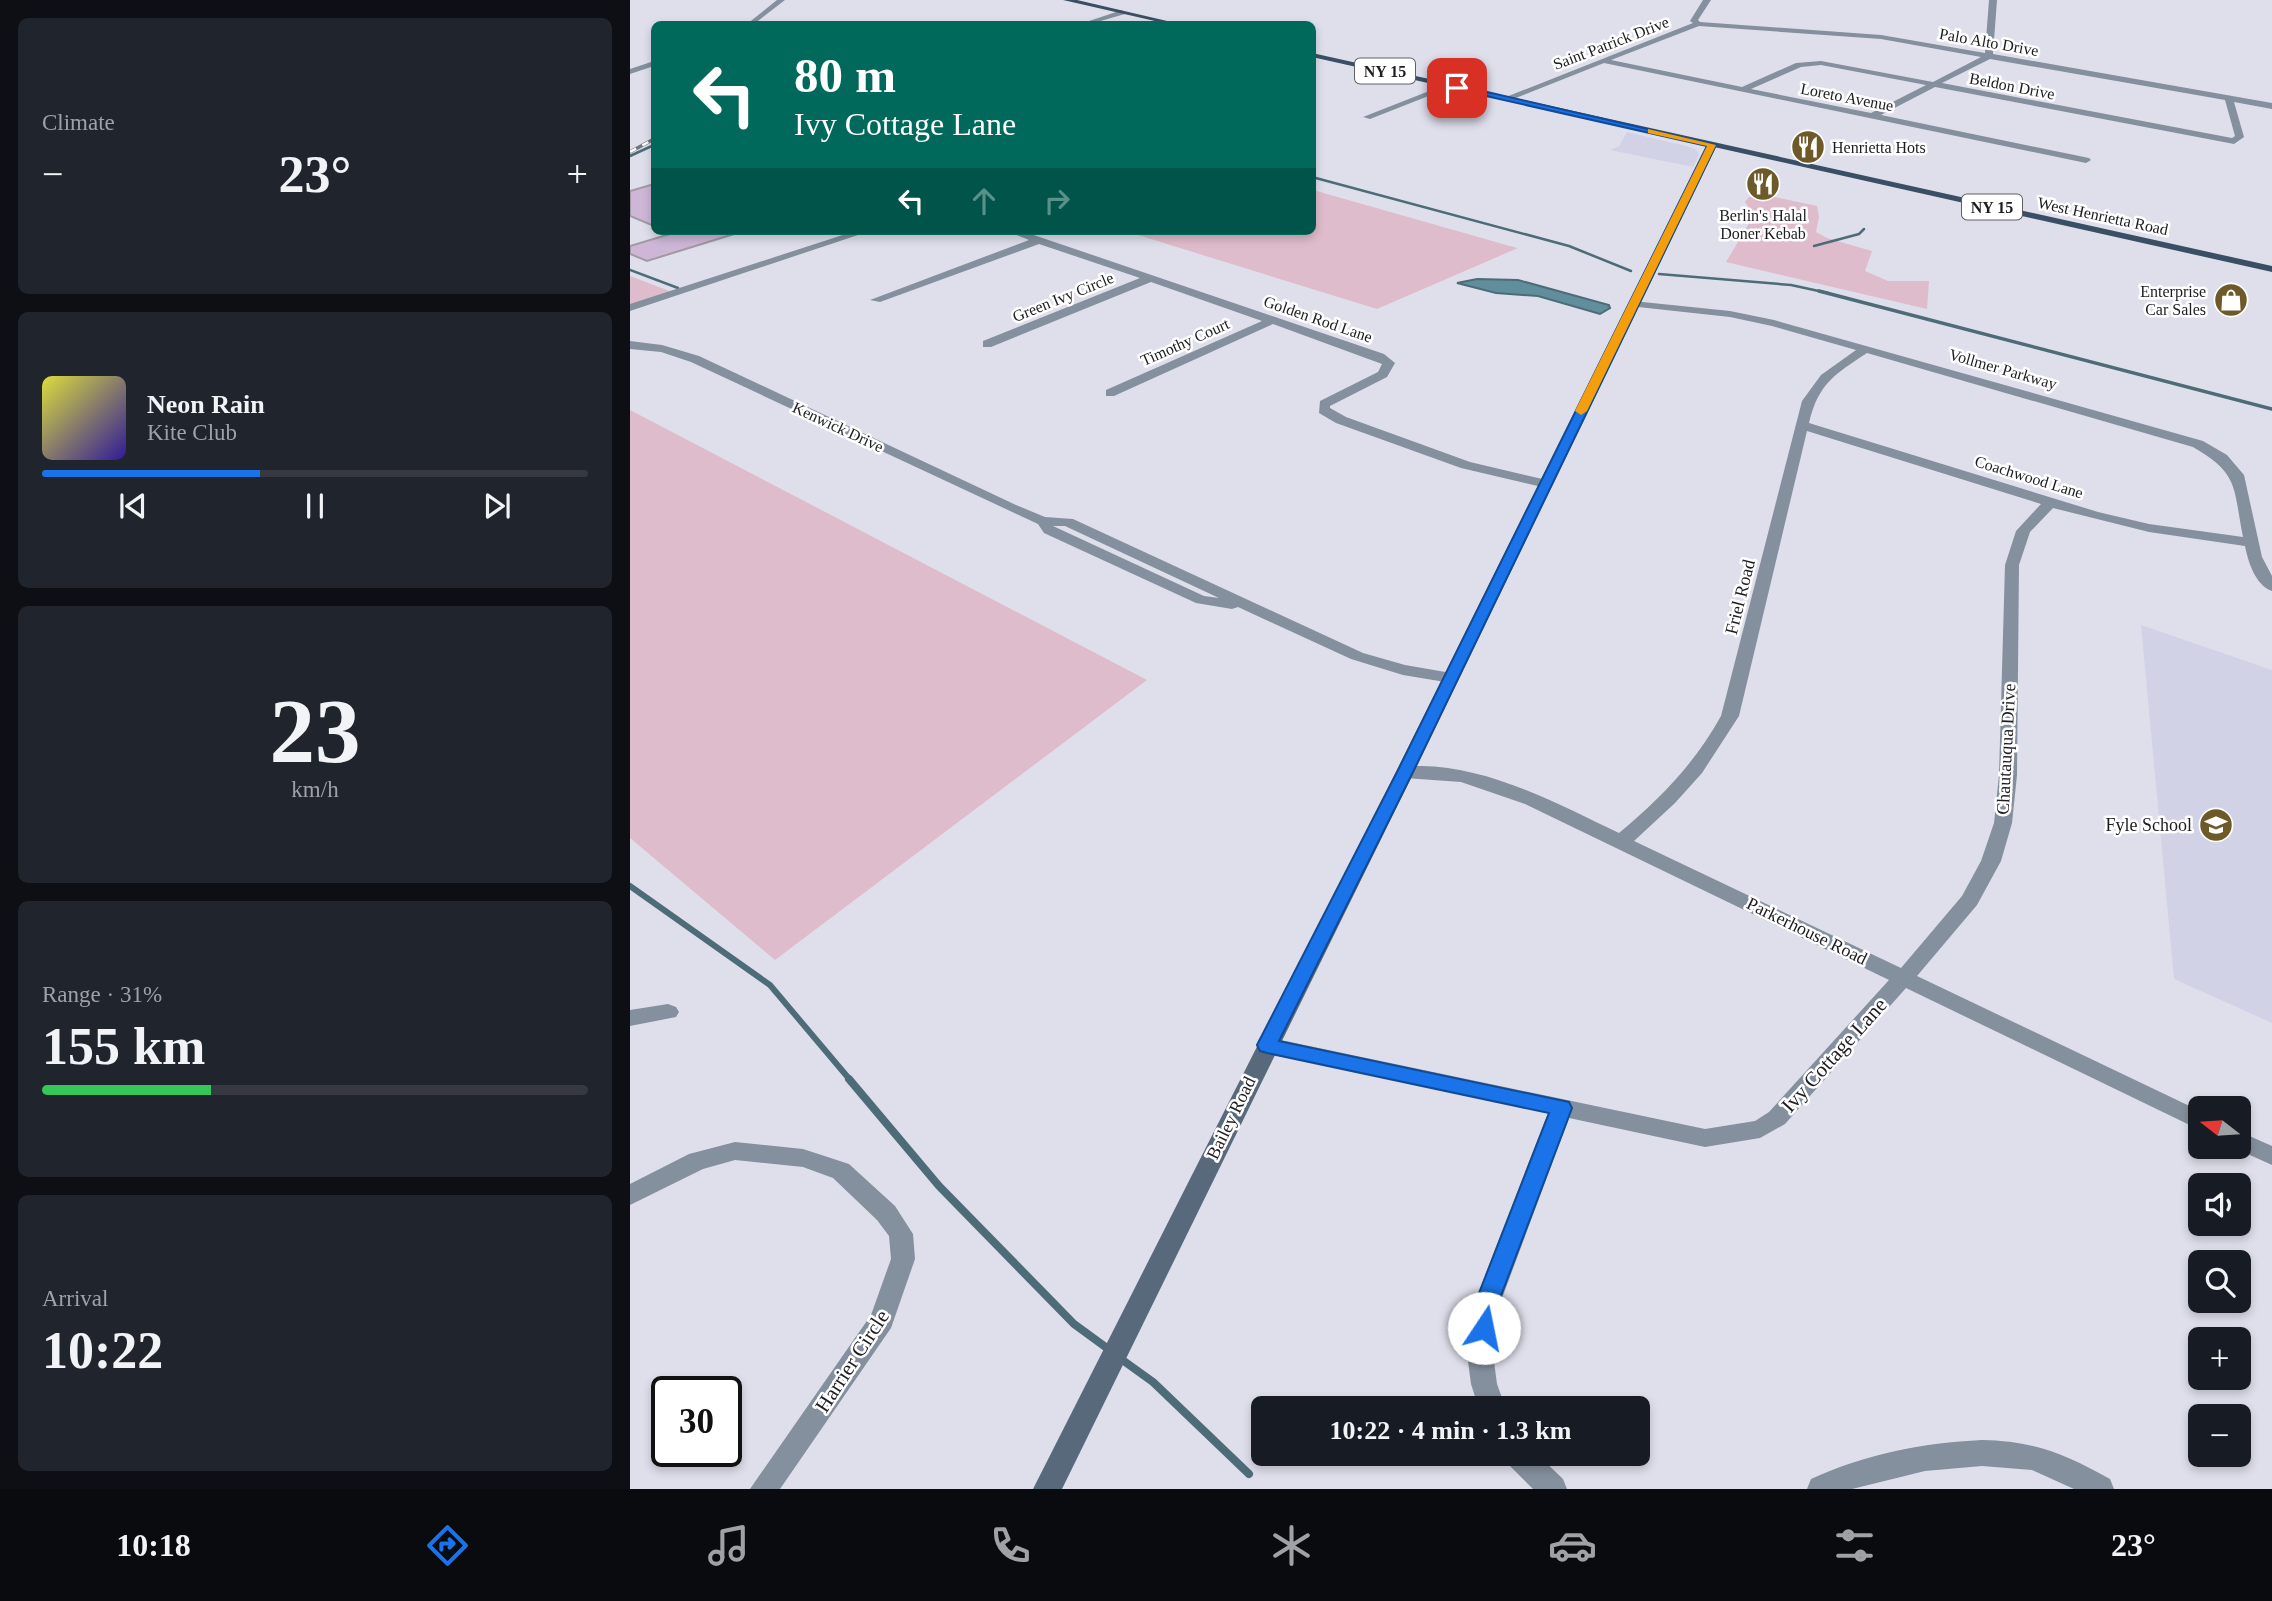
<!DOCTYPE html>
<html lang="en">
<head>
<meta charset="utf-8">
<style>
	:root { --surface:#171b24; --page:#20242c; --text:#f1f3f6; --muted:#9ea1a6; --line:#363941; --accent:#1a73e8 }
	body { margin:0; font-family:"Times New Roman",serif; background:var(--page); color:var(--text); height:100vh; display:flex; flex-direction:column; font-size:26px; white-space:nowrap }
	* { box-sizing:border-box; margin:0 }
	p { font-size:23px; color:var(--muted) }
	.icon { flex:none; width:38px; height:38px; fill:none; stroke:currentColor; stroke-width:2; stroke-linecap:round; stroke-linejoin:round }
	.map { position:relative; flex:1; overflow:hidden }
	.drawer { display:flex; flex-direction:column; gap:18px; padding:18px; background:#0d0f14; width:630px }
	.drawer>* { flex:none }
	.guide { position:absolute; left:21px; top:21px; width:665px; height:214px; border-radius:10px; box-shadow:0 4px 10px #0003; background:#00695c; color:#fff; overflow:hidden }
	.needle { width:46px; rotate:287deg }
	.controls { position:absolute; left:1558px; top:1096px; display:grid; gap:14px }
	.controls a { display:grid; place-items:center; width:63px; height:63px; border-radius:10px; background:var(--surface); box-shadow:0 4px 10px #0003; font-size:35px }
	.speed { position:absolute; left:21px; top:1376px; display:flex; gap:14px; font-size:35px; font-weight:700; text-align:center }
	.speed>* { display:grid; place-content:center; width:91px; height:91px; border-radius:50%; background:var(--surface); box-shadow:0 4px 10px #0003; line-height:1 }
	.speed .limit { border:4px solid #111; border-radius:10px; background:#fff; color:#111 }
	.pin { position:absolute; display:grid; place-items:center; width:60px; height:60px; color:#fff; margin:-30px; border-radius:14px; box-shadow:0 4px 10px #0006 }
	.me { position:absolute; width:77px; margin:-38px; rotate:11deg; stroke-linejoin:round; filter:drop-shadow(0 0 5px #0008) }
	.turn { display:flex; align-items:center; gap:24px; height:147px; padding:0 28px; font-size:32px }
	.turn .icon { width:91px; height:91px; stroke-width:2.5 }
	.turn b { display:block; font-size:49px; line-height:60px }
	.lanes { display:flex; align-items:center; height:66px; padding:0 28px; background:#0003; justify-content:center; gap:35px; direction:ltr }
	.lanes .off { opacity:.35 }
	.big { font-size:52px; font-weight:700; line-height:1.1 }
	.drawer .widget { flex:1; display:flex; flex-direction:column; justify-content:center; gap:10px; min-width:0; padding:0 24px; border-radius:10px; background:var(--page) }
	.drawer .dial { align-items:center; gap:0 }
	.dial b { font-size:91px; line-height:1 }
	.song { display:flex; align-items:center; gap:21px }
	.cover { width:84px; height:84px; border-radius:10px; background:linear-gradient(135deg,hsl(60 70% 55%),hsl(250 70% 35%)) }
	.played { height:7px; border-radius:4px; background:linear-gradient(90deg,var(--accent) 40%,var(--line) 40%) }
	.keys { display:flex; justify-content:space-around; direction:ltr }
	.heat { display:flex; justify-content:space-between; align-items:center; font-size:38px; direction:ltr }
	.charge { height:10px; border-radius:5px; background:linear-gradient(90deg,#34c759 31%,var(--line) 0) }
	.trip { position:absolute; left:621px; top:1396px; width:399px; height:70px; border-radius:10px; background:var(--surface); box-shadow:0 4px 10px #0003; font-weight:700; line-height:70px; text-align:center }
	.tab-bar { display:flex; height:112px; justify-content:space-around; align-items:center; background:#090b0e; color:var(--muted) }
	.tab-bar .icon { width:49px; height:49px }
	.tab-bar .active { color:var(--accent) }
	.tab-bar b { font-size:32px; color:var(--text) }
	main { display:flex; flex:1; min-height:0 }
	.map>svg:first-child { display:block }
</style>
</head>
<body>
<main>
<section class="drawer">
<div class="widget"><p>Climate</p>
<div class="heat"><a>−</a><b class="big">23°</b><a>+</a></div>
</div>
<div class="widget">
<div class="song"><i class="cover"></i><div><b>Neon Rain</b><p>Kite Club</p></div></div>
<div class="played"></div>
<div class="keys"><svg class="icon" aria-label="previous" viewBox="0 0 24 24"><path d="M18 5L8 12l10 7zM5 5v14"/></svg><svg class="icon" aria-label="pause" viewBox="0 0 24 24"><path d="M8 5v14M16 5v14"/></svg><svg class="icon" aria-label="next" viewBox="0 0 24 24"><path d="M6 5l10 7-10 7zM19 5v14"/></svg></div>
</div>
<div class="widget dial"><b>23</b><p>km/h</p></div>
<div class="widget"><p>Range · 31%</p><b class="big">155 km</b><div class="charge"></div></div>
<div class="widget"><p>Arrival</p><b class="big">10:22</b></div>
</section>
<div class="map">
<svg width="1642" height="1489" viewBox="0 0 1642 1489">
	<rect width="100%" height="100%" fill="#dfdfec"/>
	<!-- built -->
	<path fill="#d1d2e5" d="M997,132l63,15 7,3 2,5 -6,12 -83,-17 9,-4z
		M1511,625l131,45v353l-98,-44z"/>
	<!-- green -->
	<path fill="#dfbccb" d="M683,190l204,58h1l-141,61 -252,-78h187z
		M1119,197h26l42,9 2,11 -3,15 11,6 45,13 -7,20 23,10h41l-2,28 -201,-47 28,-47 -9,-13z
		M0,276l42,16 -42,13z
		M0,410l517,270 -372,280 -145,-122z"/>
	<!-- water -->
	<path fill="#618e9c" stroke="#4d6c77" stroke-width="2" d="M847,279l41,1 91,25 1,3 -10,6 -62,-18 -42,-3 -39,-10z"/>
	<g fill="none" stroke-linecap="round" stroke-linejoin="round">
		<!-- stream-far3 -->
		<path stroke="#4d6c77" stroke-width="2.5" d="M0,156l24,-11
			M682,177l257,69 62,25
			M1184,246l45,-12 5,-5
			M0,270l48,18
			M1029,274l132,11 37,8"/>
		<!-- stream-far2 -->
		<path stroke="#4d6c77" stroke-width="3.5" d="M1189,291l453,118"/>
		<!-- stream-far1 -->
		<path stroke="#4d6c77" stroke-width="6" d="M0,886l140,99 81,96"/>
		<!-- stream -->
		<path stroke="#4d6c77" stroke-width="8" d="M219,1079l90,107 135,138 37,27
			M491,1359l32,23 96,92"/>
	</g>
	<!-- building -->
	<path fill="#ceb6d7" stroke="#a199a3" stroke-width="2" d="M24,184v42l-24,-10v-25z
		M50,231h53l1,3 -87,27 -17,-7v-8z"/>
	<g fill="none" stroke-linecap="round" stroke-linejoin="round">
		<!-- street -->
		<path fill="#84909d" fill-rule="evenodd" d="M147,0h8l-31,24h-7z
			M1073,0h8l-13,20 2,2 181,13 104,18 4,-53h8l-4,54 279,49v6l-38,-7 10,35 -10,7 -299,-57 -54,28 208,43 2,2 -5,3 -482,-100 -96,38 -7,-2 192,-76 -3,-2zM1069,26l182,13 100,18 -48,25 -112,-21 -25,2 -54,24 -131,-27zM1360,59l235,41 10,36 -3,2 -290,-55zM1191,65l105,20 -55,28 -120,-24 50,-22z
			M492,10l3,4 -35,10h-10z
			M24,61v5l-24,8v-5z
			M817,84l7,2 -84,33 -7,-2z
			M225,231h15l-240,80v-7z
			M377,231h15l362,123 11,9 -8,14 -57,29v2l16,9 124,45 81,19 2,3 -7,4 -85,-20 -125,-45 -17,-10 1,-12 58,-29 4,-8 -109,-40 -159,72h-8v-6l156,-69 -111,-39 -160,65h-8v-6l157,-63 -101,-34 -159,58 -10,-2 159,-60z
			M1003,301l97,10 44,9 429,121 24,14 17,20 18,82 10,19v15c-17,-6 -24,-30 -27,-45l-96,-14 -96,-24 -23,24 -11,33 -2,210 -5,48 -11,38 -24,44 -60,71 283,135v19l-294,-142 -121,136 -25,14 -55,9 -136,-29 -68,183 -8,53 4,30 9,25h-27l-8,-25 -4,-30 8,-53 73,-188 -281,-60 -8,-2 -3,-6 3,-6 8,-2 438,92 50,-8 14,-9 120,-132 -364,-176 -64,-22 -56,-4 -9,-6c6,-7 16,-6 25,-6 70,1 137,38 198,67 41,-34 76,-70 102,-117l81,-315 19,-26 35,-25 -84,-24 -42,-9 -101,-11v-4zM1237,353l326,94c47,27 40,41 50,90l-94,-13 -51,-12 -289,-89c9,-39 26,-49 58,-70zM1177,431l234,73 -25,27 -11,34 -6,210 -5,48 -13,38 -19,35 -61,72 -267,-127 41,-38 27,-30 37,-57z
			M0,341l32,4 37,11 317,149 29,12 28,2 290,134 42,12 52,9 2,4 -8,5 -48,-8 -52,-16 -113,-52 -6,2 -36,-6 -152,-70 -6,-9 -347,-162 -30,-10 -31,-3zM423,526h12l154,72 -15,-2z
			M38,1004l8,3 3,5 -3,5 -46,9v-16z
			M1608,1131l34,15v19l-42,-19h8z
			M105,1142l68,7 46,15 46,42 18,28 2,25 -24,69 -111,161h-30l121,-174 20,-56 -2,-23 -12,-16 -44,-42 -30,-11 -68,-7 -32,9 -73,36v-21l59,-30z
			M1352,1440c52,1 83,14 128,39l4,10h-40l-42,-19 -50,-4 -57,5 -73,18h-45l4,-10c55,-25 111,-36 171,-39z
			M873,1454h34l26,25 4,10h-34l-26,-26z"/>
		<!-- secondary -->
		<path fill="#58697c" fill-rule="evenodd" d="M1082,142l5,3 -303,627 -352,717h-29l363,-717 311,-627z"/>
		<!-- primary -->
		<path fill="#3a4e64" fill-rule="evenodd" d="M433,0h14l103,24h-12z
			M682,53l960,213v6l-960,-215z"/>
		<!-- rail casing -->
		<g stroke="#74747c" stroke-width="3.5">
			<path id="rail" d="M0,152l24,-13"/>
		</g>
		<!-- rail -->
		<use href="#rail" stroke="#fff" stroke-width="2.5" stroke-dasharray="7" stroke-linecap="butt"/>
	</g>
	<!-- route -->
	<path fill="#1a73e8" stroke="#114b97" stroke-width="2" d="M827,85l259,60 -303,627 -134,269 290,61 3,6 -73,193 -7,34 -8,3 -9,-3 -3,-7 4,-27 73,-188 -282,-60 -7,-2 -3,-6 140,-273 310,-626 -252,-57z"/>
	<!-- slow -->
	<path fill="#f59e0b" d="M1018,129l68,16 -129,266 -6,4 -6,-4 132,-265 -59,-13z"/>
	<!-- icons -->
	<defs>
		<g id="restaurant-disc" transform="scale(1.75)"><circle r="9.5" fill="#6d5a28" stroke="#fff"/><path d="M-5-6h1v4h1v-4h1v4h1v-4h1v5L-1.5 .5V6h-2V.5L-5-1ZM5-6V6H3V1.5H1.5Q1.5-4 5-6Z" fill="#fff"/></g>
		<g id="shop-disc" transform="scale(1.75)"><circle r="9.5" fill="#6d5a28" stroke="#fff"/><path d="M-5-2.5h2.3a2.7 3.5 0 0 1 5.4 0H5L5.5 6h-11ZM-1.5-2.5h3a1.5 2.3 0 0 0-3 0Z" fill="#fff"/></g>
		<g id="school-disc" transform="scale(1.75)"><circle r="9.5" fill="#6d5a28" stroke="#fff"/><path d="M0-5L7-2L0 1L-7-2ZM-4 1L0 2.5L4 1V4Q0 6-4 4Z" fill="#fff"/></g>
	</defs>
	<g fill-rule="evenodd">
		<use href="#restaurant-disc" x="1178" y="147"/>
		<use href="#restaurant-disc" x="1133" y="184"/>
		<use href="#shop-disc" x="1601" y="300"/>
		<use href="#school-disc" x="1586" y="825"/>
	</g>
	<g text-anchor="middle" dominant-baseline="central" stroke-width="5" stroke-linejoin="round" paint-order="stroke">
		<!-- far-street labels -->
		<g font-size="16" fill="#1d1d21" stroke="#fff">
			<text transform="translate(1359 42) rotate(10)">Palo Alto Drive</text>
			<text transform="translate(981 43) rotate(-21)">Saint Patrick Drive</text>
			<text transform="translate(1382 86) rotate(11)">Beldon Drive</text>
			<text transform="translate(1217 97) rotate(11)">Loreto Avenue</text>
			<text transform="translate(1473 216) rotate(12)">West Henrietta Road</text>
			<text transform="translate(433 297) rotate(-22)">Green Ivy Circle</text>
			<text transform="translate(688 319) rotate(19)">Golden Rod Lane</text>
			<text transform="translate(555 342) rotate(-24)">Timothy Court</text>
			<text transform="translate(1373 369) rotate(16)">Vollmer Parkway</text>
			<text transform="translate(208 427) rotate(25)">Kenwick Drive</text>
			<text transform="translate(1399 477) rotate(17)">Coachwood Lane</text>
		</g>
		<!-- shield labels -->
		<g fill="#fff" stroke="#616164" stroke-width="2">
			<rect x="725" y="58.5" width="60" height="25" rx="5"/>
			<rect x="1332" y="194.5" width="60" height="25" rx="5"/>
		</g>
		<g font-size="16" font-weight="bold" fill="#1d1d21">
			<text x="755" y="71">NY 15</text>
			<text x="1362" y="207">NY 15</text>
		</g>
		<!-- far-poi labels -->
		<g font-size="16" fill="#1d1d21" stroke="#fff" text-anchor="start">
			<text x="1202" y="147">Henrietta Hots</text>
			<text x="1133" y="215" text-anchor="middle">Berlin's Halal<tspan x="1133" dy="18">Doner Kebab</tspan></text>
			<text x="1576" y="291" text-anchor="end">Enterprise<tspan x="1576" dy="18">Car Sales</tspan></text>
		</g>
		<!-- street labels -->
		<g font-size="18" fill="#1d1d21" stroke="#fff">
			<text transform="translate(1110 597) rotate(-76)">Friel Road</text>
			<text transform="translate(1376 749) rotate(-87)">Chautauqua Drive</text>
			<text transform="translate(1177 931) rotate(26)">Parkerhouse Road</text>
			<text transform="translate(601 1118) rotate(-64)">Bailey Road</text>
		</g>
		<!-- poi labels -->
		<g font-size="18" fill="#1d1d21" stroke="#fff" text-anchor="end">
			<text x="1562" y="825">Fyle School</text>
		</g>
		<!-- near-street labels -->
		<g font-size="21" fill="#1d1d21" stroke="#fff">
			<text transform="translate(1204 1055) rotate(-48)">Ivy Cottage Lane</text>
			<text transform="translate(222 1361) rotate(-57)">Harrier Circle</text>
		</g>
	</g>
</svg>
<div class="controls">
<a><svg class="needle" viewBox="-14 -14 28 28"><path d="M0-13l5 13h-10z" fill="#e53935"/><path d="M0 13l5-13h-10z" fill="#9ea1a6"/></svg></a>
<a><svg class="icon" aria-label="sound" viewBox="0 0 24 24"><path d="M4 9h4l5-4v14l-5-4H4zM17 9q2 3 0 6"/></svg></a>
<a><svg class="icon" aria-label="search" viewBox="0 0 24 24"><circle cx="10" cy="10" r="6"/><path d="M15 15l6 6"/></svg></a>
<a>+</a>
<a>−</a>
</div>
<div class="speed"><div class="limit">30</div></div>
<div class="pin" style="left:827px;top:88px;background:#d93025"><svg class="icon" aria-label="arrive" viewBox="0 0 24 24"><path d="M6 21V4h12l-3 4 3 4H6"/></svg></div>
<svg class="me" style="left:854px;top:1328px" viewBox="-20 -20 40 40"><circle r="19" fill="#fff"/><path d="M0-13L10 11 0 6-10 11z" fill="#1a73e8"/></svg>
<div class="trip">10:22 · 4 min · 1.3 km</div>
<div class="guide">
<div class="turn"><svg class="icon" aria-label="left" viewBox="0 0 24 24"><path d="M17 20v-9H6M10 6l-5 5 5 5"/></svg><div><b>80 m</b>Ivy Cottage Lane</div></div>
<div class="lanes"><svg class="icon" aria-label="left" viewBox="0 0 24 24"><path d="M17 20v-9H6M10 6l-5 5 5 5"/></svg><svg class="icon off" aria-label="ahead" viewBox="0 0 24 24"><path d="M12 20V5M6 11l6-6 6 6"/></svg><svg class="icon off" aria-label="right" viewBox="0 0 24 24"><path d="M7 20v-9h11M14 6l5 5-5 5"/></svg></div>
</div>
</div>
</main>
<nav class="tab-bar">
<b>10:18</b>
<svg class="icon active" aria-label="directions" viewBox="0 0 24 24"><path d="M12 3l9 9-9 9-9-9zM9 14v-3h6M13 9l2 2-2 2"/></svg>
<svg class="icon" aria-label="music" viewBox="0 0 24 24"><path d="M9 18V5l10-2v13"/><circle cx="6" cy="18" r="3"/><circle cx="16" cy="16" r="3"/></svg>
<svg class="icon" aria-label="phone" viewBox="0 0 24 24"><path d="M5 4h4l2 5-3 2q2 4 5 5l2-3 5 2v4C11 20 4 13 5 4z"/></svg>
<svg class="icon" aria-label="climate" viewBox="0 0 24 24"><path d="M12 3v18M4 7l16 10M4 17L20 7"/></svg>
<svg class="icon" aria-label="car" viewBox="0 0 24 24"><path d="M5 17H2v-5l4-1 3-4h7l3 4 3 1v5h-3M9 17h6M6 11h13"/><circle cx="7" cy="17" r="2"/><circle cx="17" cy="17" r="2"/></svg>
<svg class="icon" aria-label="filters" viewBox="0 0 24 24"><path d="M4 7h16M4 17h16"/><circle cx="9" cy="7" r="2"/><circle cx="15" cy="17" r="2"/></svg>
<b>23°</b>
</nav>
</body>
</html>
